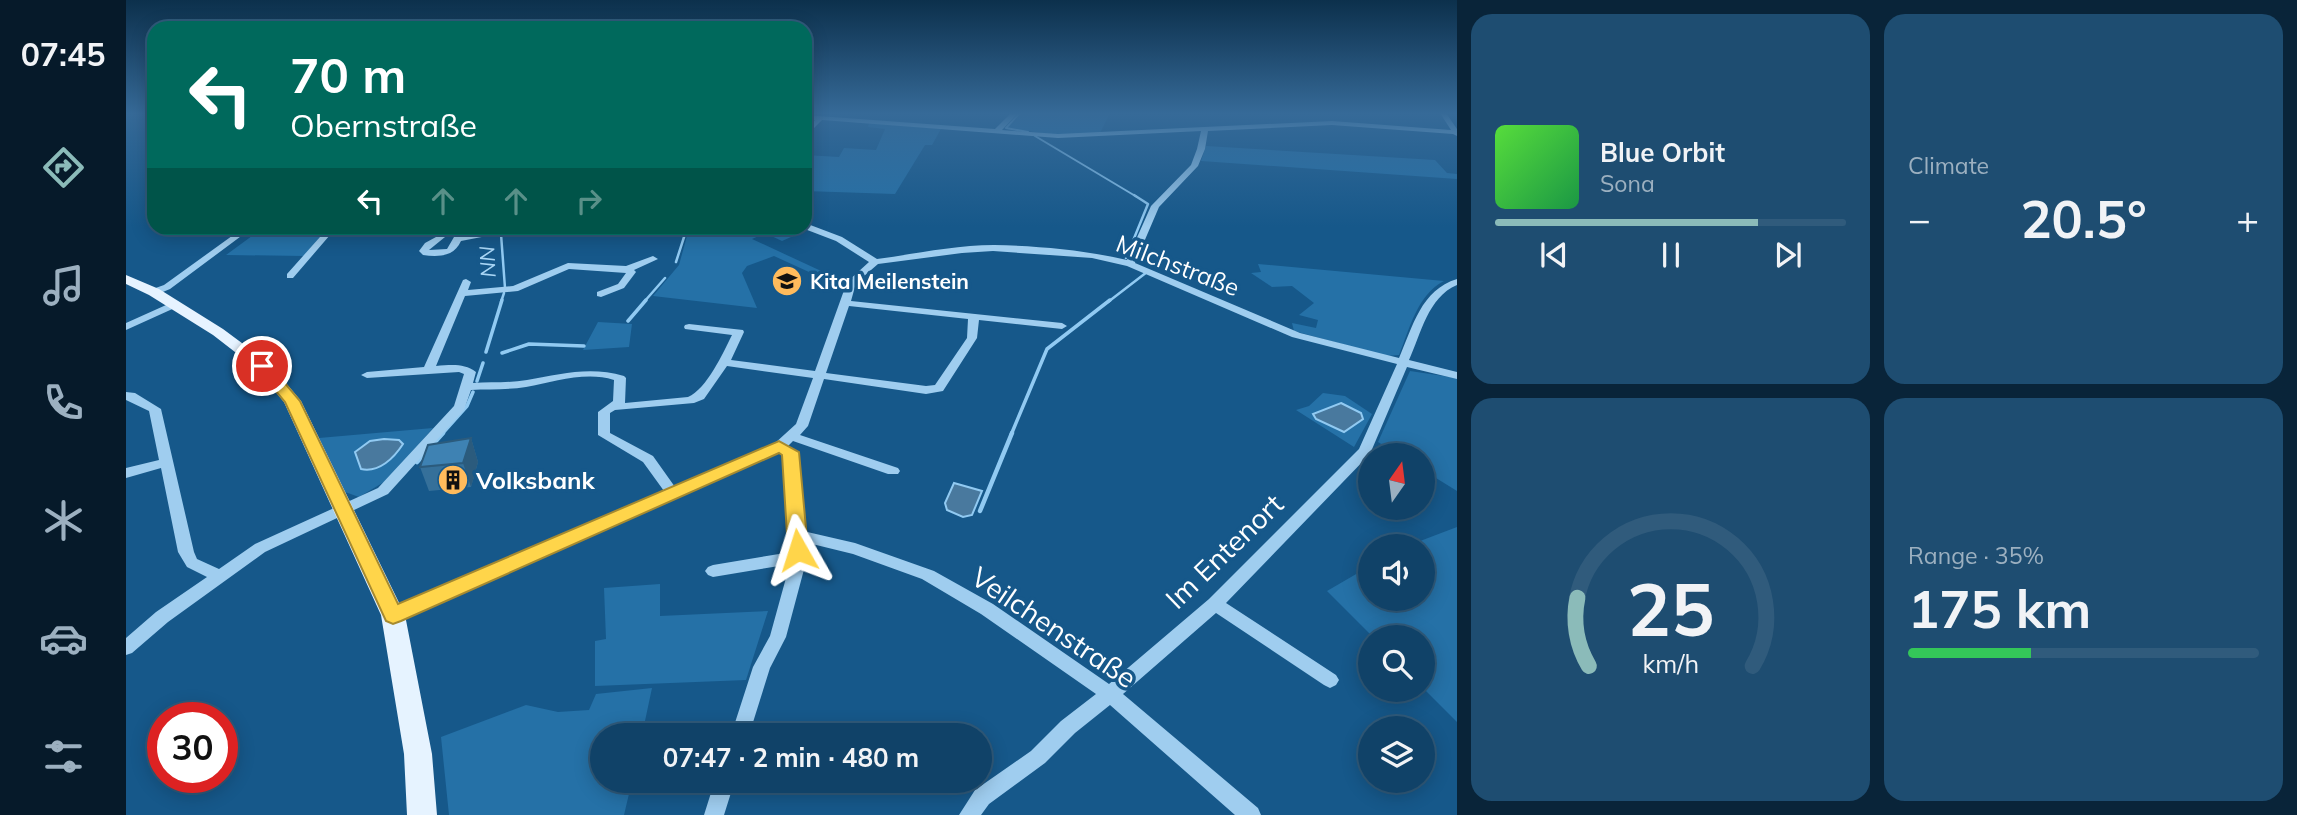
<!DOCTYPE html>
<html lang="en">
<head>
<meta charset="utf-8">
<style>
	:root { --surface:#104268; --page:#1e4d71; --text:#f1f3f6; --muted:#9cb0c0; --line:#305b7c; --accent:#8bbbb9 }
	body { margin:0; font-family:Mulish,sans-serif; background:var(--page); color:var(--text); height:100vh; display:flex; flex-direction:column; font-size:26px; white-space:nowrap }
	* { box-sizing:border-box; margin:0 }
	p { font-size:23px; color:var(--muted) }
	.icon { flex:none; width:38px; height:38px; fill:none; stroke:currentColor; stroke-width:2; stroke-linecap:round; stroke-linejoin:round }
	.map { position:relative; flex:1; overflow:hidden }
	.drawer { display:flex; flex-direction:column; gap:14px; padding:14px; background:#092439; width:840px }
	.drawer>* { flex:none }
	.banner { position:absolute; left:21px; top:21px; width:665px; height:214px; border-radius:21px; box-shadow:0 4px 18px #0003,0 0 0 2px var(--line); background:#00695c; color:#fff; overflow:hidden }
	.needle { width:46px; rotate:14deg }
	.tools { position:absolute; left:1232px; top:443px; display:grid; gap:14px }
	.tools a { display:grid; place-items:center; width:77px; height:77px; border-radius:50%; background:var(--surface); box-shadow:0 4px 18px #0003,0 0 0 2px var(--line); font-size:35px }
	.speed { position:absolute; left:21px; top:702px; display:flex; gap:14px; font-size:35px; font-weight:700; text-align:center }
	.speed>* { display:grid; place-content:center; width:91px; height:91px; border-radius:50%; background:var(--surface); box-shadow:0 4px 18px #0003,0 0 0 2px var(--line); line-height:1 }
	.speed .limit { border:10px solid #d22; background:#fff; color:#111 }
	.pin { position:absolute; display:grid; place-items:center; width:60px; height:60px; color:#fff; margin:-30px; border:4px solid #fff; border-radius:50%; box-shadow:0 2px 7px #0007 }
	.me { position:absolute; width:77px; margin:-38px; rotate:354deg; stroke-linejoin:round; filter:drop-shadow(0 0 5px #0008) }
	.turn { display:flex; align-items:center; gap:24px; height:147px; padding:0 28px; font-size:32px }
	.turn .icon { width:91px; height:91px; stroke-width:2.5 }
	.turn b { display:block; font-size:49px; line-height:60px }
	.lanes { display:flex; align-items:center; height:66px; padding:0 28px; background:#0003; justify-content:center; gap:35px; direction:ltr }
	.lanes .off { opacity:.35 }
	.big { font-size:52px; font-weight:700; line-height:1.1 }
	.drawer .tile { flex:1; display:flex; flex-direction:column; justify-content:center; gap:10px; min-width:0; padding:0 24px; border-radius:21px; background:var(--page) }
	.drawer .dial { align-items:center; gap:0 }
	.dial svg { height:182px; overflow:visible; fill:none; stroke:var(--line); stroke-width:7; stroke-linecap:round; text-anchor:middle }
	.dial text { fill:var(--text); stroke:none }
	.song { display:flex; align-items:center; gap:21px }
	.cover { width:84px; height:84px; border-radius:10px; background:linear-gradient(135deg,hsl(110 70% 55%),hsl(140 70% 35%)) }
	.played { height:7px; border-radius:4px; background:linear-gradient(90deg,var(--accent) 75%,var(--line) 75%) }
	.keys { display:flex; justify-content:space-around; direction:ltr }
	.heat { display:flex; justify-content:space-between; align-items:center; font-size:38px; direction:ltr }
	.charge { height:10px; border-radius:5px; background:linear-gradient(90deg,#34c759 35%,var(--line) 0) }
	.drawer .tiles { flex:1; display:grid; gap:14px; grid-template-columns:repeat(2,1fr) }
	.trip { position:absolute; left:464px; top:723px; width:402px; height:70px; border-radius:35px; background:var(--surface); box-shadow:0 4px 18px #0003,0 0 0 2px var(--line); font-weight:700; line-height:70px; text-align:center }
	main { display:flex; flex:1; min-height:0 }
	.dock { display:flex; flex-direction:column; width:126px; justify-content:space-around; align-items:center; background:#061a2a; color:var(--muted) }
	.dock .icon { width:49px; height:49px }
	.dock .on { color:var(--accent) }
	.dock b { font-size:32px; color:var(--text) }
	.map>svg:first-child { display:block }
</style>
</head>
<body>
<main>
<nav class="dock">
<b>07:45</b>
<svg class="icon on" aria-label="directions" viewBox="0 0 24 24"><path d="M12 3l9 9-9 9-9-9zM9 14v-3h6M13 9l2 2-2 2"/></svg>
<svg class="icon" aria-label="music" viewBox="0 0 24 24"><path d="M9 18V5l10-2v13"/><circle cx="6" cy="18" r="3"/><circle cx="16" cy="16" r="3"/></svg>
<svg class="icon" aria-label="phone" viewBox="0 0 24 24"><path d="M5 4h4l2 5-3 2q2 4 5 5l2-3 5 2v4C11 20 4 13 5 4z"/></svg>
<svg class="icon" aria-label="climate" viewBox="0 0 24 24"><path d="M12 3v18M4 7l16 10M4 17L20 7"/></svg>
<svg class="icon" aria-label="car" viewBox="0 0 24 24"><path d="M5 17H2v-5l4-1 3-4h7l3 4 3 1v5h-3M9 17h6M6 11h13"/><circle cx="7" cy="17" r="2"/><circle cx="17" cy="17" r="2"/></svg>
<svg class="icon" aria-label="filters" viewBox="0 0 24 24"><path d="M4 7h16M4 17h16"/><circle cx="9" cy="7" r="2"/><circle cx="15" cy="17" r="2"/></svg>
</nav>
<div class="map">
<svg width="1331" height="815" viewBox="0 0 1331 815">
	<rect width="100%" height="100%" fill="#16588a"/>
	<!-- green -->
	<path fill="#2571a7" d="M897,113h87l-10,20 -44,2 -49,-7z
		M743,123l72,6 -9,16h-7l-30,49 -90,-3v-36l34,2 5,-9 32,2 9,-21 -17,-2z
		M1080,146l229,14 12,13 10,1v5l-256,-18z
		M137,228h65l-24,28 -78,-1z
		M633,228l50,1 -27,12 -17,-8 -13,6 93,43 -1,6 -70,-32 -27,10 -5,7 15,35 -104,-12 26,-31 8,-29z
		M1132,264l186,17c-27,14 -34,47 -45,74l-13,1 -92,-25 -2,-8 24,5 2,-8 -19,-5 15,-12 -22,-17 -20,1 -21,-14 10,-1z
		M472,322l34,2 -3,23 -46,3z
		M1284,371l47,7v113l-34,-21v-15h-24l-21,-13z
		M1197,393l22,3 27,18 -18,33 -58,-37 13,-4z
		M307,428l-44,51 -30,18 -14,-5 -26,-54z
		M1331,527v195l-34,-34v-51h-50l-46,-46 43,-25v32h53v-52h-16z
		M534,584v32l108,-5 -22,69 -151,6v-45l11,-2 -2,-51z
		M526,688l-10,47h-40v45l30,1 -8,34h-175l-8,-78 85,-32 32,7 31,-2 7,-16z"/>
	<!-- water -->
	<path fill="#49799e" stroke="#91caf2" stroke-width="2" d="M1215,403l20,10 2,6 -19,13 -28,-13 -3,-5z
		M258,439l15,1 4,4c-9,14 -24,29 -42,25l-6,-17 15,-11z
		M828,483l28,8 -10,24 -9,2 -16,-7 -2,-7z"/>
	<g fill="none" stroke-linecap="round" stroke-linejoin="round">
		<!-- stream-far3 -->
		<path stroke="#91caf2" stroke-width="2" d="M894,113l-14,15 22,4
			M909,136l102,61"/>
		<!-- stream-far2 -->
		<path stroke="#91caf2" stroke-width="2.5" d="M375,234l4,54
			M1000,258l22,-54 -14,-9
			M550,262l9,-28 67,-6
			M375,302l3,-9
			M518,302l21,-24
			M982,302l39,-30"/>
		<!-- stream-far1 -->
		<path stroke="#91caf2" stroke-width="3.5" d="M502,321l18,-21
			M360,352l16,-52
			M376,353l27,-9 55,2
			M351,381l6,-18
			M315,435l26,-29 6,-14
			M885,435l36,-86 63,-49"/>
		<!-- stream -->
		<path stroke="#91caf2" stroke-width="4.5" d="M291,462l26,-29
			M854,511l32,-78"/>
		<!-- minor -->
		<path fill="#9fcdef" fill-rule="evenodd" d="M885,113h7l-16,17 56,4 274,-13 119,9 -11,-17h6l11,16v7l-4,-2 -121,-9 -124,6 -3,18 -7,17 -39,41 -24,56 165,70 99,25c14,-32 22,-68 58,-79v6c-29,12 -36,49 -48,75l48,12v7l-50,-12 -37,87 -144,149 110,72 3,5 -3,5 -6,3 -6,-3 -108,-72 -93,81 135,114 3,7h-26l-125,-110 -35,28 -30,30 -56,41 -8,11h-22l16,-25 56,-39 30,-30 35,-27 -115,-80 -59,-35 -69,-25 -49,-12 2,20 -20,75 -16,31 -21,67h-18l22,-68 17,-31 19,-69 -10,-1 -66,11 -5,-2 -3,-4 3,-4 5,-2 66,-11 11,1 -5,-101 -6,-2 -380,168 -6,2 -6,-2 -2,-5 2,-5 277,-119 -21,-29 -45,-27v-23l15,-11 1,-21c-29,-9 -59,2 -88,7 -18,3 -37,2 -55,3l-7,20 -76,84 -123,58 -97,70 -36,31 -6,2v-17l30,-26 51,-35 -20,-10 -9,-15 -17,-84 -35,10v-10l33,-8 -10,-49 -23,-11v-8l9,1 26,16 33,143 3,7 22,10 36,-25 123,-56 76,-82 10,-32 -5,-2 -92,6 -6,-3 6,-3 57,-5 39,-87 3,-1 5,3 -3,8 45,-4 55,-23 58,3 27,-10 5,3 -24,11 2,2 -12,16 -23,9 -4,-1v-4l21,-8 8,-11 -57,-4 -51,22 -53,5 -29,70c15,-1 28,-3 40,6l-3,11c18,-1 36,0 54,-3 34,-6 63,-14 97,-4l2,2 -1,25 63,-6c19,-8 35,-44 44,-62l-47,-6 -1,-2 1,-2 4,-1 54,6 1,2 -13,28 84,11 32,-89 22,-20 -33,-21 -34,-13h3v-5l37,14 35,22c38,-5 78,-14 117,-14 44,1 90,5 133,15l24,-54 40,-41 6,-16 4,-18 -143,7 -236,-18 -17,17v-6l10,-11 -10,-1v-4l190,14zM867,251l99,7 35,8 165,71 105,27 -38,85 -150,150 -100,85 -116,-80 -59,-33 -79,-28 -52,-12 -5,-79 -10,-6 5,-5 95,33h10l2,-3 -2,-3 -98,-33 8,-9 16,-47 102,15 17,-3 34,-53 2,-18 83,9 5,-3 -5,-3 -211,-22 5,-18 22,-19 84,-11zM723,306l119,13 -1,19 -32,47 -9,1 -100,-13zM601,366l86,12 -17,46 -22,20 -99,43 -22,-31 -43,-23v-20l5,-3 79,-7 10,-4z
			M117,228h9l-82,61 -12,5h-8v-4l14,-5z
			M202,228h8l-43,50h-6v-4z
			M310,228h8l-1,6 2,3 -16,13 18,-1 7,-12 38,-8 81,-1 -4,3 -77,4 -31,6c-7,16 -23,16 -38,14l-4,-4 6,-8 11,-6 -2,-3z
			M49,301l4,1v4l-53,24v-7z
			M589,780h20l-11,35h-20z"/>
		<!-- major -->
		<path fill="#e6f3ff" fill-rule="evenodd" d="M0,275l33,14 64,40 46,34 32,38 104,214 27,139 5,61h-30l-3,-61 -23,-139 -97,-213 -27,-33 -44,-34 -64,-40 -23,-11z"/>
	</g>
	<!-- wall -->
	<path fill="#35709a" d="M345,438l7,24 -7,25 -42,4 -9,-24 8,-22z"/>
	<!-- shaded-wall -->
	<path fill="#2b5b7d" d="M345,438l7,24 -7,25 -8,-24z"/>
	<!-- building -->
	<path fill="#3e82b3" stroke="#2b5b7d" stroke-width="2" d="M345,438l-8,25 -43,4 8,-22z"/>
	<!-- sky -->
	<linearGradient id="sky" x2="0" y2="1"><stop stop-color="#0c304c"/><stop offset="0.5" stop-color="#366a98"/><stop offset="1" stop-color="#366a98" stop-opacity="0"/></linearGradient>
	<rect width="1331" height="227" fill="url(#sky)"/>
	<!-- route -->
	<path fill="#ffd54a" stroke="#a68a30" stroke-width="2" d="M136,362l6,1 32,38 98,203 381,-163 20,11 9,98 -10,7 -10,-7 -6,-95 -3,-2 -378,168 -8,3 -7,-3 -101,-219 -30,-36z"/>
	<!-- icons -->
	<defs>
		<g id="school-disc" transform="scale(1.575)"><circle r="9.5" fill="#ffbb5c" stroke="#16588a"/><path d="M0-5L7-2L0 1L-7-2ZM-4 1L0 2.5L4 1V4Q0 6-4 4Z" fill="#111"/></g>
		<g id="building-disc" transform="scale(1.575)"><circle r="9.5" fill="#ffbb5c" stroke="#16588a"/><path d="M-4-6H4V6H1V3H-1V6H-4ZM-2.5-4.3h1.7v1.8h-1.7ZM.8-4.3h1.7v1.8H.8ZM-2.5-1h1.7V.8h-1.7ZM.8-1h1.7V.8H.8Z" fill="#111"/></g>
	</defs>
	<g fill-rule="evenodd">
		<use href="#school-disc" x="661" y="281"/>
		<use href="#building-disc" x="327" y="480"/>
	</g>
	<g text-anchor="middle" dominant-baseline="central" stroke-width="7" stroke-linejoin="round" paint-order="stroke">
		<!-- far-water labels -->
		<g font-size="21" font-style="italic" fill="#aad7f6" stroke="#16588a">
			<text transform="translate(361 262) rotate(-93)">NN</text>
		</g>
		<!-- far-poi labels -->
		<g font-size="21" font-weight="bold" fill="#fff" stroke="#16588a" text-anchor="start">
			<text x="684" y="281">Kita Meilenstein</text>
		</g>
		<!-- street labels -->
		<g font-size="24" fill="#fff" stroke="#16588a">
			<text transform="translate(1052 265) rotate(21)">Milchstraße</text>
		</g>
		<!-- poi labels -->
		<g font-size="24" font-weight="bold" fill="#fff" stroke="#16588a" text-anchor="start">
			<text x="350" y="480">Volksbank</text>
		</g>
		<!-- near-street labels -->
		<g font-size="28" fill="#fff" stroke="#16588a">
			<text transform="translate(1098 551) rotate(-44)">Im Entenort</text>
			<text transform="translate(928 627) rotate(34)">Veilchenstraße</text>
		</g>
	</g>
</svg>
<div class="tools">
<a><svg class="needle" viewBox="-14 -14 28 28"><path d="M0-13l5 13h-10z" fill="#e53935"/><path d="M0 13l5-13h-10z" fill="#9cb0c0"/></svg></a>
<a><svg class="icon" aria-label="sound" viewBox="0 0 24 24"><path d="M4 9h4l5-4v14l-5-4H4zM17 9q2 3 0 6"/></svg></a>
<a><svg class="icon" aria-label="search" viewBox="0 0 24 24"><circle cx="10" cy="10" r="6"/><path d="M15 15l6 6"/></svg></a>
<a><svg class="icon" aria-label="layers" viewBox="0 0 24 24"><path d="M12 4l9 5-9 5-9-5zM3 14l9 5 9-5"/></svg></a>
</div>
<div class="speed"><div class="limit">30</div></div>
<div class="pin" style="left:136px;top:366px;background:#d93025"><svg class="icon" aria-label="arrive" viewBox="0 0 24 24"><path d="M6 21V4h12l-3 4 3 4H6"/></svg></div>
<svg class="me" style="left:672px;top:550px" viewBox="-20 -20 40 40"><path d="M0-17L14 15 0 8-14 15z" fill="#ffd54a" stroke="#fff" stroke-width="4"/></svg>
<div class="trip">07:47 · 2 min · 480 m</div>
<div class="banner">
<div class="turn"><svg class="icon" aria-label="left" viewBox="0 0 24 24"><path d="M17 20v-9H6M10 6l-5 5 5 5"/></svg><div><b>70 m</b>Obernstraße</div></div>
<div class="lanes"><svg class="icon" aria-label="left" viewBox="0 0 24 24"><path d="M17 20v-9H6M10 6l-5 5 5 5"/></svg><svg class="icon off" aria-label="ahead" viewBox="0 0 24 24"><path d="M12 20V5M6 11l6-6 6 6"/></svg><svg class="icon off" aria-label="ahead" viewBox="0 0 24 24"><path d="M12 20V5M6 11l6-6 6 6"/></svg><svg class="icon off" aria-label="right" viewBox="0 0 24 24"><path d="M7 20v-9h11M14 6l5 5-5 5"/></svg></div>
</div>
</div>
<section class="drawer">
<div class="tiles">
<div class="tile">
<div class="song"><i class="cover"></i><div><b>Blue Orbit</b><p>Sona</p></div></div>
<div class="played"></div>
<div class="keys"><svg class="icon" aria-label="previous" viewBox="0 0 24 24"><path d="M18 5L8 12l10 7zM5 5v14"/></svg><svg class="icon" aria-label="pause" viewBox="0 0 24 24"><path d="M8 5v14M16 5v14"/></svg><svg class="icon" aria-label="next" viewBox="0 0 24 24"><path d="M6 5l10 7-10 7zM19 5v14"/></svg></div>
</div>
<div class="tile"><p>Climate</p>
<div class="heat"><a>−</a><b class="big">20.5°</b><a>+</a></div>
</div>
<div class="tile dial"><svg viewBox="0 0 100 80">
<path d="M14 69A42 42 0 1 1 86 69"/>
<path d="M14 69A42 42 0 0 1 9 39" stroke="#8bbbb9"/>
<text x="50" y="56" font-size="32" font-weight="700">25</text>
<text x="50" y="72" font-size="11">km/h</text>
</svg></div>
<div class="tile"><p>Range · 35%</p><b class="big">175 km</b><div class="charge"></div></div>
</div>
</section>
</main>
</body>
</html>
